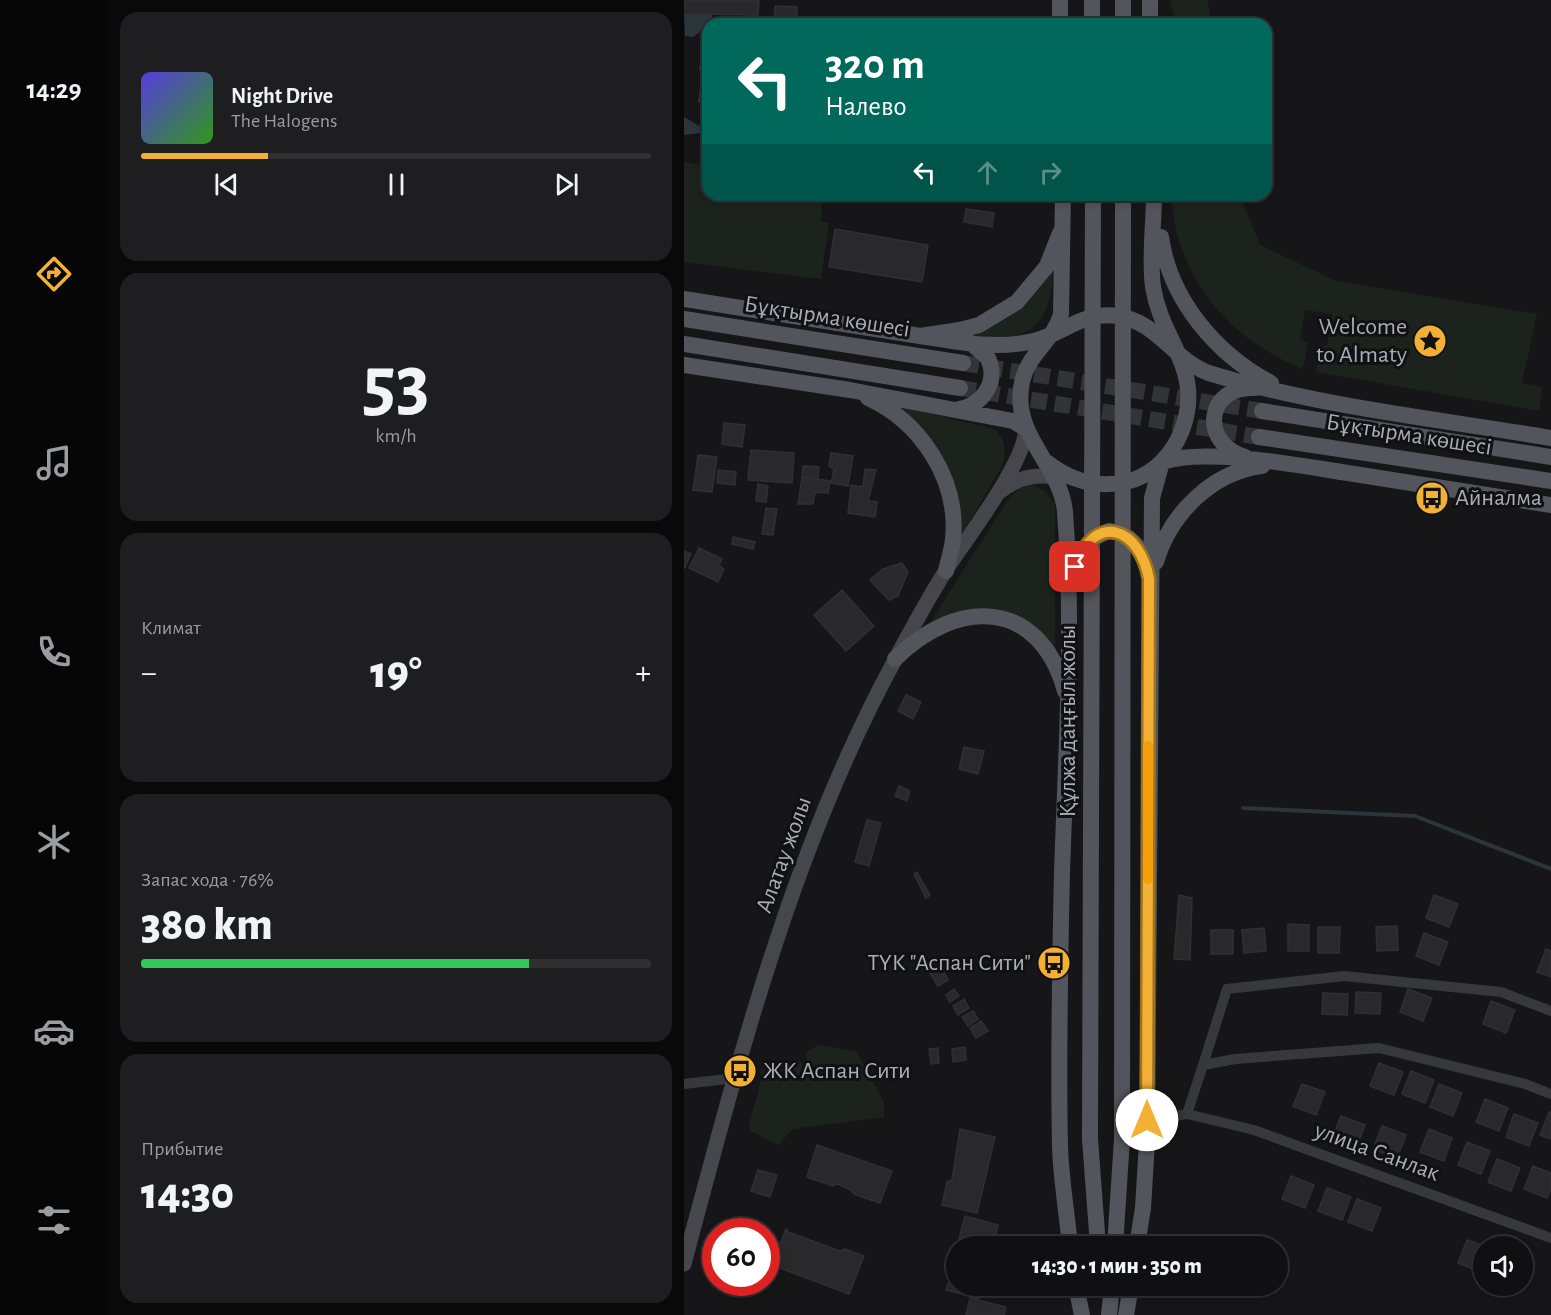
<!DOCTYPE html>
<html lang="ru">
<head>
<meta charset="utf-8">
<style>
	:root { --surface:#101012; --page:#1e1e20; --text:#f1f3f6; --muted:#9c9d9f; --line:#303032; --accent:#f2b134 }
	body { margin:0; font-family:"Alegreya Sans",sans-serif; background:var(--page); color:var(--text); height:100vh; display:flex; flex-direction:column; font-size:22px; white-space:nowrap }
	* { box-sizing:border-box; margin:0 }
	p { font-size:20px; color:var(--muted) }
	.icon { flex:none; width:33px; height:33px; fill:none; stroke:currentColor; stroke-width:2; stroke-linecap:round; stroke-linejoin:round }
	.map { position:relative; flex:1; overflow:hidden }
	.drawer { display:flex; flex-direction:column; gap:12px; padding:12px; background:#09090a; width:576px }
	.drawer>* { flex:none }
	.hud { position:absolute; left:18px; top:18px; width:570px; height:183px; border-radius:18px; box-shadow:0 3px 9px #0003,0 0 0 2px var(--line); background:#00695c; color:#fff; overflow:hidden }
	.buttons { position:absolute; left:789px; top:1236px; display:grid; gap:12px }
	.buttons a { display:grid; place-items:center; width:60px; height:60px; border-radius:50%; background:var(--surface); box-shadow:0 3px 9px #0003,0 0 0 2px var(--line); font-size:30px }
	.speed { position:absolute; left:18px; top:1218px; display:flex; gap:12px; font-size:30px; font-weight:700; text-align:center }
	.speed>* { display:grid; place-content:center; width:78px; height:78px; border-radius:50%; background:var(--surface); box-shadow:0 3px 9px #0003,0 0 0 2px var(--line); line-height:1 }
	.speed .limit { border:9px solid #d22; background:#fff; color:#111 }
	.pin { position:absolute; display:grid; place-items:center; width:51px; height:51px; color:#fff; margin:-26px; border-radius:12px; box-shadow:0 3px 9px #0006 }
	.me { position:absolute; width:66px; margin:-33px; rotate:0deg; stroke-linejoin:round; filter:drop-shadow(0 0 4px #0008) }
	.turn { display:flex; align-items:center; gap:21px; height:126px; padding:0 24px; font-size:27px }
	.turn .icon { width:78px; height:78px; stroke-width:2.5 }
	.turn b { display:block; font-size:42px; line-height:51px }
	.lanes { display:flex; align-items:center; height:57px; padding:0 24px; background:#0003; justify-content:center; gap:30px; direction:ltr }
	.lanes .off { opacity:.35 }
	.big { font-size:45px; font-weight:800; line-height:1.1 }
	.drawer .card { flex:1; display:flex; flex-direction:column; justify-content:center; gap:9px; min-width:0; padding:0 21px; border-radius:18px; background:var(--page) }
	.drawer .dial { align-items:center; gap:0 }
	.dial b { font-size:78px; line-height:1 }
	.song { display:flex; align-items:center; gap:18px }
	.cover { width:72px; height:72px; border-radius:9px; background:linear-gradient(135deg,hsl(250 70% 55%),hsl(110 70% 35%)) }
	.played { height:6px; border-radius:3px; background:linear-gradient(90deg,var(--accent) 25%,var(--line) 25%) }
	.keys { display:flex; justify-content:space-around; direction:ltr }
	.heat { display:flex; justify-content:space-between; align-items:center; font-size:33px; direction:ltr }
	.charge { height:9px; border-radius:4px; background:linear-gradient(90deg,#34c759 76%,var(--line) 0) }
	.trip { position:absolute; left:262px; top:1236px; width:342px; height:60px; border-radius:30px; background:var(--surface); box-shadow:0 3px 9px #0003,0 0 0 2px var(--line); font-weight:800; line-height:60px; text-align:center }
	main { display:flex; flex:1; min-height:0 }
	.menu { display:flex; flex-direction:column; width:108px; justify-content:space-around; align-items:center; background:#060607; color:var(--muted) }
	.menu .icon { width:42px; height:42px }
	.menu .selected { color:var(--accent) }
	.menu b { font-size:27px; color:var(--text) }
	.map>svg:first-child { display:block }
</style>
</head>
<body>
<main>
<nav class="menu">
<b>14:29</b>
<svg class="icon selected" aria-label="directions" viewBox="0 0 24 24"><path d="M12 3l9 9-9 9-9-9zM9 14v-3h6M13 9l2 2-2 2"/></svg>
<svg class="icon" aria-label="music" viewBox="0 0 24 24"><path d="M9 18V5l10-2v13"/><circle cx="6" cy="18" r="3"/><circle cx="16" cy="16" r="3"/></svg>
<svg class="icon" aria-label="phone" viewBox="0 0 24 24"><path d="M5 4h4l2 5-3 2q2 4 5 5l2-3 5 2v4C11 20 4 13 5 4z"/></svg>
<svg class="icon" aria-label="climate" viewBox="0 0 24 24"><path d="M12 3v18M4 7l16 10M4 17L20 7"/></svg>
<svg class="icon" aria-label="car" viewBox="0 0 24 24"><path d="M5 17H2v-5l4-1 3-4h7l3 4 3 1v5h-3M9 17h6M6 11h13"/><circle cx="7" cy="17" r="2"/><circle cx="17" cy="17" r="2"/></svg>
<svg class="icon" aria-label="filters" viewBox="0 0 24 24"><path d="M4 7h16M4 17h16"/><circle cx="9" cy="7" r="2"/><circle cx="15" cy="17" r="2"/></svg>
</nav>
<section class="drawer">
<div class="card">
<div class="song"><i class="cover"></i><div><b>Night Drive</b><p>The Halogens</p></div></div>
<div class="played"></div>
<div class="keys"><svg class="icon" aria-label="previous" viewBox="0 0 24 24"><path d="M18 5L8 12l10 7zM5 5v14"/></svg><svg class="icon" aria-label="pause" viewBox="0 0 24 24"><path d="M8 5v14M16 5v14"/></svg><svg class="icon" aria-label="next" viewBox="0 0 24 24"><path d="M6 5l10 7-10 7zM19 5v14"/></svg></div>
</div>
<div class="card dial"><b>53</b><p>km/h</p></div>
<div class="card"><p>Климат</p>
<div class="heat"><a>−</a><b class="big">19°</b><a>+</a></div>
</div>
<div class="card"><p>Запас хода · 76%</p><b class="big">380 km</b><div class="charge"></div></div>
<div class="card"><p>Прибытие</p><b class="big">14:30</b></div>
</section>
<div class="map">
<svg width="867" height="1315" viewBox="0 0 867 1315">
	<rect width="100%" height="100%" fill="#161618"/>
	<!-- green -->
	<path fill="#1c231d" d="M486,0h37l5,24h-36z
		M0,162l24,4v29h114l-1,26 8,2 -8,56 -137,-17z
		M487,195h69l20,50 76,36 201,33 -15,69 20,4 -3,24 -223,-39 4,-27 7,1 5,-32 -27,-4 -5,29 8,3 -5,27c-75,-30 -127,-92 -132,-174z
		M371,258c-6,86 -28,80 -104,79l22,-7z
		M205,404l105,25c12,9 12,23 9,35l-46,79v-37z
		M349,485l12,6 10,13v146l-65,-41 -27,2 -33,12 79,-125 11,-10z
		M136,1045l37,7 27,50v15l-91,12 -15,16 -29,-15c2,-21 13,-40 12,-60l15,1 19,-12 10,6 2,-14z"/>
	<!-- water -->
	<path fill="#2c353c" d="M0,14h28v9l-19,14 -8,-1z
		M24,62v45l-10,-5 3,-21 -2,-15z
		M0,117l24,14v7l-8,-5 -16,2z"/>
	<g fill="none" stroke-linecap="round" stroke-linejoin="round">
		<!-- stream -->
		<path stroke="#2c353c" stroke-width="4" d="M559,808l172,8 136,53"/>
	</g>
	<!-- building -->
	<path fill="#29292c" stroke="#303034" stroke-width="1.5" d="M0,0h75l-1,15 -74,-1z
		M91,6l22,1v17h-23z
		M282,209l28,4 -2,14 -28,-5z
		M151,229l93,16 -6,37 -93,-15z
		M40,423l21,2 -3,22 -20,-3z
		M67,450l43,3 -2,30 -44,-3z
		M147,453l22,3 -5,30 -17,-3 3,-13 -5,-4z
		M14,455l19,2 -5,35 -19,-2z
		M119,466l16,1 -1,12 -16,-2z
		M181,469l11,1 -8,31 9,1 -2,15 -27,-4 3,-28 12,2z
		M34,470l18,2 -1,13 -18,-2z
		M118,477l28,4 -2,12 -13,-1 -2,12h-15z
		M74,484l10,2 -2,16 -10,-1z
		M82,508l11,1 -4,26 -11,-1z
		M49,537l22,5 -2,7 -21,-5z
		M15,548l23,11 -3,6 5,4 -6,13 -29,-14z
		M0,551l7,3 -7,15z
		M218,563l6,9 -10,24 -9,4 -19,-20 13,-11z
		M158,590l32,36 -28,25 -32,-36z
		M222,695l15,7 -8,17 -15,-8z
		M280,747l20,4 -6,23 -19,-5z
		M215,786l11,5 -3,10 -12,-5z
		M183,820l14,3 -12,43 -14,-4z
		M233,872l13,23 -4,3 -12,-24z
		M495,895l13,3 -2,62 -16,-1z
		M750,895l24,9 -9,23 -23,-9z
		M604,924l21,1v26h-21z
		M713,926l1,24 -21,1 -1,-24z
		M634,927h22l-1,26h-21z
		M580,928l2,23 -22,2 -2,-23z
		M527,930h22v24h-22z
		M740,933l24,9 -9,23 -23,-9z
		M862,949l5,2v26l-14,-5z
		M257,967l7,13 -10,6 -8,-13z
		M270,989l5,7 -9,6 -4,-7z
		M724,989l24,9 -9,23 -23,-9z
		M672,992l25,1 -1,21 -25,-1z
		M639,993l25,1 -1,21 -25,-1z
		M280,999l5,9 -11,7 -5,-9z
		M807,1001l24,9 -9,23 -23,-9z
		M289,1011l5,8 -10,7 -6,-9z
		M297,1021l7,10 -12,7 -6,-10z
		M281,1047l1,13 -13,2 -1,-13z
		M254,1048l1,15 -8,1 -2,-15z
		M695,1063l24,9 -9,23 -24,-9z
		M727,1071l23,9 -9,23 -23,-9z
		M618,1084l23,8 -9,23 -23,-9z
		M755,1084l23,9 -9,23 -23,-9z
		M801,1099l23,9 -9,23 -23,-9z
		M865,1112l2,1v26l-11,-4z
		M830,1114l24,9 -9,23 -23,-9z
		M657,1116l24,9 -9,23 -24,-9z
		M698,1126l24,9 -9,23 -24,-9z
		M276,1129l35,8 -18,76 -35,-8 5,-23 5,-2z
		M745,1129l23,9 -8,23 -24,-9z
		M783,1142l23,9 -9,23 -23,-9z
		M133,1145l75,26 -12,32 -26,-9 -3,-4 -16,-7 -2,3 -26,-9z
		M813,1159l23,9 -9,23 -23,-9z
		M849,1166l18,7v15l-4,10 -23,-9z
		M74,1170l19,5 -7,22 -19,-6z
		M607,1176l23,9 -9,23 -23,-9z
		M643,1188l24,9 -9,23 -24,-9z
		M673,1199l24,9 -9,23 -24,-9z
		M281,1216l33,9 -5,21h-33l-1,-7z
		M102,1229l2,3 52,19 5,-2 19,7 -15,38 -77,-29z
		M783,1240l17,6 -3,26 -23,-9z
		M273,1256v30h26l-4,13 -33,-9z
		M286,1298l36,9 -2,8h-38z"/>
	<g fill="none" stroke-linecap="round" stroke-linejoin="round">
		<!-- primary-tunnel -->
		<path stroke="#333438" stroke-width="16" stroke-dasharray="16 8" stroke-linecap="butt" d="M279,363l299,48
			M276,388l299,49"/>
		<!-- minor -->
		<path stroke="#37383d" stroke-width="10" d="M519,1065l24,-76 117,-13 157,16 50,19
			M0,1084l51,-6
			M503,1114l16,-49 32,-6 144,-11 146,36 26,10
			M463,1120l40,-6 67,16 297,108"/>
		<!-- secondary -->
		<path stroke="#45474d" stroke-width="15" d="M317,491c20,-16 38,-17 62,-13
			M0,1264c55,-206 109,-418 212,-606 16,-30 32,-59 50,-88 18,-28 83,-112 79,-142"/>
		<!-- primary -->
		<path stroke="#53555c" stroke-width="16" d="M408,0v24
			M439,0v24
			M466,0v24
			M376,24v-24
			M379,195l-2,119c-7,28 -36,40 -40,74 -7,50 40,78 44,124 9,120 1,241 -3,360 -2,91 -4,183 -2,274 1,34 7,67 10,100
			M477,237c9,63 55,117 110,146
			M0,299l236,37 40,-6 19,-5 38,-23 30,-36 13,-33
			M0,319l279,44
			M236,336c37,6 76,14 113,5 32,-7 47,-30 85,-25 41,6 57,47 94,58 109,33 227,45 339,64
			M0,344l276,44
			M0,365l166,25 163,31 12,7
			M184,398c53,24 91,82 85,141 -1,11 -5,22 -7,32
			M272,410c26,-4 43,-27 32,-52l-17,-15
			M578,411l289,46
			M575,437l292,44
			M561,457c-46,-14 -39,-72 10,-69
			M364,463c23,18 50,25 78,19 46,-11 72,-65 59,-109 -9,-31 -26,-50 -32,-86 -4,-29 1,-63 1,-92
			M472,562c14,-48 56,-90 106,-96
			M388,583c5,-25 11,-43 37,-52 21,2 34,18 39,38
			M211,659c61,-61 144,-62 170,32
			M406,1139l8,107
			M431,1246l7,-107
			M453,1246l6,-38 4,-66 5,-644 10,-36c43,-15 139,4 186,11 67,11 135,21 203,32
			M392,1286l6,29
			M425,1315l3,-29
			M442,1315l5,-29"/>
		<!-- primary-bridge -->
		<path stroke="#53555c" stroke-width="16" d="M406,1139l3,-944
			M438,1139l1,-944"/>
	</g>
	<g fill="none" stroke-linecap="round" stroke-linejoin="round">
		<!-- route casing -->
		<g stroke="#9d7322" stroke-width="15">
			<path id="route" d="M391,567c20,-57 65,-39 74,12l-2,541"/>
		</g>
		<!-- route -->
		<use href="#route" stroke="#f2b134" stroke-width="10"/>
		<!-- slow -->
		<path stroke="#f59e0b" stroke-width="10" d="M464,879v-133"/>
	</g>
	<!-- icons -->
	<defs>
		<g id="sight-disc" transform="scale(1.725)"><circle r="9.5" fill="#f2b134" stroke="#111113"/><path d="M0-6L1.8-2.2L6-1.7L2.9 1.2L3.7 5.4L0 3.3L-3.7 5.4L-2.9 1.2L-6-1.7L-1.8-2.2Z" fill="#111"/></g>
		<g id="bus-disc" transform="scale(1.725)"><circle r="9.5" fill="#f2b134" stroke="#111113"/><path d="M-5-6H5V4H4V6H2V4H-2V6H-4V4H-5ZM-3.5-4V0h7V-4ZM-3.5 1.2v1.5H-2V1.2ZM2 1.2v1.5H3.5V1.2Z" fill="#111"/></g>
	</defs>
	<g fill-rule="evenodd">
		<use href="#sight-disc" x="746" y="341"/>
		<use href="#bus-disc" x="748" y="498"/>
		<use href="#bus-disc" x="370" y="963"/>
		<use href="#bus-disc" x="56" y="1071"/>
	</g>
	<g text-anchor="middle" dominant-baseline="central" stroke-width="6" stroke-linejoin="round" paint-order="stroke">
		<!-- street labels -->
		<g font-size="24" fill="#a8adb8" stroke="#111113">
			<text transform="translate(143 317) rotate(9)">Бұқтырма көшесі</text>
			<text transform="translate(725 435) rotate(9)">Бұқтырма көшесі</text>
			<text transform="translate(384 721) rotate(-90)">Құлжа даңғыл жолы</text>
			<text transform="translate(100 855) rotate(-70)">Алатау жолы</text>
			<text transform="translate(693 1152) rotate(20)">улица Санлак</text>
		</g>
		<!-- poi labels -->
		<g font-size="24" fill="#a8adb8" stroke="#111113" text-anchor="end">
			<text x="723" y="327">Welcome<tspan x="723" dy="28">to Almaty</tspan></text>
			<text x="771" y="498" text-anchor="start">Айналма</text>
			<text x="347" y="963">ТҮК "Аспан Сити"</text>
			<text x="79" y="1071" text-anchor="start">ЖК Аспан Сити</text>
		</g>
	</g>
</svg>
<div class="buttons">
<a><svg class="icon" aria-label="sound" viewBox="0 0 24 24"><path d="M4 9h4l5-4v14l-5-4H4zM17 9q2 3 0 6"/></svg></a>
</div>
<div class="speed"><div class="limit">60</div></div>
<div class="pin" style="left:391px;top:567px;background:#d93025"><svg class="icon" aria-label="arrive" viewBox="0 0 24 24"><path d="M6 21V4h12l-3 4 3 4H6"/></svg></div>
<svg class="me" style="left:463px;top:1120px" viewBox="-20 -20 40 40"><circle r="19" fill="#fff"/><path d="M0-13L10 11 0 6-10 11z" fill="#f2b134"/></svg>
<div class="trip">14:30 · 1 мин · 350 m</div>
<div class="hud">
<div class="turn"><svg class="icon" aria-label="left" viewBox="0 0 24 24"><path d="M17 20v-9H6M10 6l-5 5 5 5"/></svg><div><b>320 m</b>Налево</div></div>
<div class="lanes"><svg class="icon" aria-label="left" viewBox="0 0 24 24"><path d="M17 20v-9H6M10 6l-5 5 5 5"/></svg><svg class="icon off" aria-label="ahead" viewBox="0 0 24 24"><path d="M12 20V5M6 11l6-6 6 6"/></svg><svg class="icon off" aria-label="right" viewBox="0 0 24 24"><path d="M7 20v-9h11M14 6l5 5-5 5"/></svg></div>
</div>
</div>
</main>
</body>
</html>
